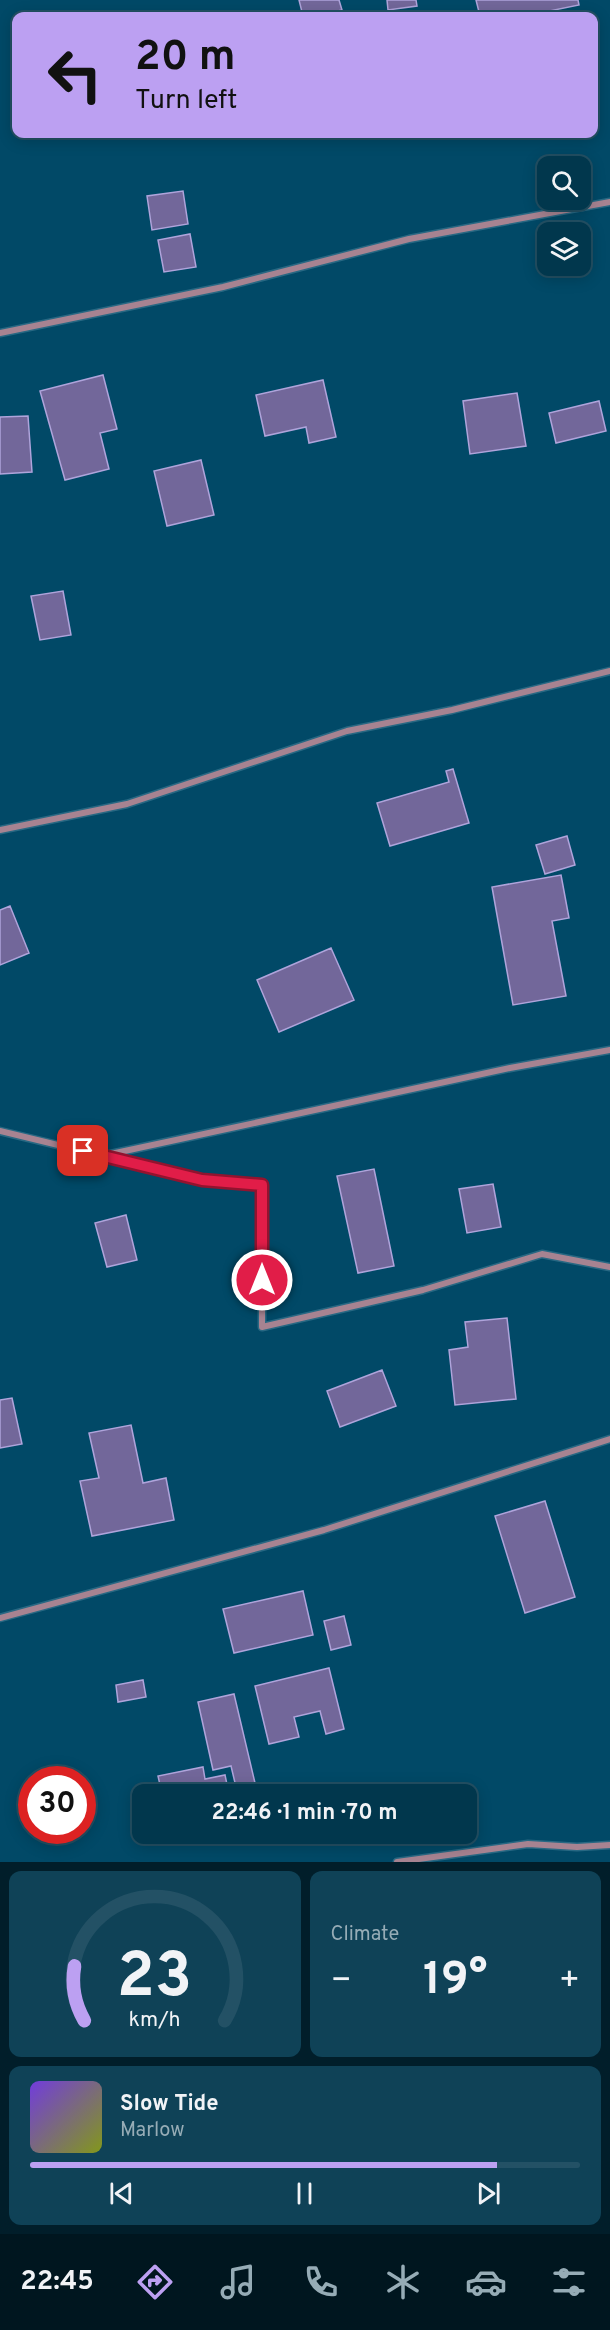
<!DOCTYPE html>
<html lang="en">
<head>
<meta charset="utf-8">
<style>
	:root { --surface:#01374d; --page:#0f4257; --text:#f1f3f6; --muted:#96acb6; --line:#235165; --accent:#bca0f2 }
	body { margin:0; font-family:Overpass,sans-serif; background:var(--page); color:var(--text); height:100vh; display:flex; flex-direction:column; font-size:22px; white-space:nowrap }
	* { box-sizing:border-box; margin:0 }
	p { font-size:20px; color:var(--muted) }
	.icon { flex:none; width:33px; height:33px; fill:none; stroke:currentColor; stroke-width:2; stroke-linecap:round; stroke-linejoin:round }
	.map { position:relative; height:1862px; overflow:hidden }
	.drawer { display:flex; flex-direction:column; gap:9px; padding:9px; background:#011e2a; flex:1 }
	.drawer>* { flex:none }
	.banner { position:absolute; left:12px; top:12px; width:586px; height:126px; border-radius:12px; box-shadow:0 3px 15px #0003,0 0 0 2px var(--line); background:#bca0f2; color:#111; overflow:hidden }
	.controls { position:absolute; left:537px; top:156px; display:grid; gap:12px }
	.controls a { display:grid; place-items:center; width:54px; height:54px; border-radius:12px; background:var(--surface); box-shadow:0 3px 15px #0003,0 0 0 2px var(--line); font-size:30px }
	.speed { position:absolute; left:18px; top:1766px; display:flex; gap:12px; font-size:30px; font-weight:700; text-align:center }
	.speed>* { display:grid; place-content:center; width:78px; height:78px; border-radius:50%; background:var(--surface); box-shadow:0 3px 15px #0003,0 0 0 2px var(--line); line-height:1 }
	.speed .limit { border:9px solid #d22; background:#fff; color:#111 }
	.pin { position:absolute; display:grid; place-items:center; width:51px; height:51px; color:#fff; margin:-26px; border-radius:12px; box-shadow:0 3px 9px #0006 }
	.me { position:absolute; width:66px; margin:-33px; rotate:0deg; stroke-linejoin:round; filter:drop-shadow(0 0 4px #0008) }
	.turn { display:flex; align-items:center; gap:21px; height:126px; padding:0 24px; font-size:27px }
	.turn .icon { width:78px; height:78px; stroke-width:2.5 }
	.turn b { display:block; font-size:42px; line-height:51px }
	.big { font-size:45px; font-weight:700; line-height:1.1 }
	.drawer .tile { flex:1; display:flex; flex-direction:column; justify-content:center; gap:9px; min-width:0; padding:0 21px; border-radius:12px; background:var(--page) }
	.drawer .dial { align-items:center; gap:0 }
	.dial svg { height:156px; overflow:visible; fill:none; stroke:var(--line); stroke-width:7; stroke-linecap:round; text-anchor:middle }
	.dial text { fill:var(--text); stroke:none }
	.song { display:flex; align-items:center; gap:18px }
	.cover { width:72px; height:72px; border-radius:9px; background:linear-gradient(135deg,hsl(260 70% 55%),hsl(70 70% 35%)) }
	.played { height:6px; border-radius:3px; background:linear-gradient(90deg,var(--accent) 85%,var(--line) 85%) }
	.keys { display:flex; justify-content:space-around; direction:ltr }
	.heat { display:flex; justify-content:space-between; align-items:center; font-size:33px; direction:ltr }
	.drawer .tiles { flex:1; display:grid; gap:9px; grid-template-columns:1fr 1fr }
	.tile:last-child { grid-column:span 2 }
	.trip { position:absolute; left:132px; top:1784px; width:345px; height:60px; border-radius:12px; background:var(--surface); box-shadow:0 3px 15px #0003,0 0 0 2px var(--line); font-weight:700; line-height:60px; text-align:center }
	.menu { display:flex; height:96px; justify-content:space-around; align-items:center; background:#00161f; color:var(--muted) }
	.menu .icon { width:42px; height:42px }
	.menu .current { color:var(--accent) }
	.menu b { font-size:27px; color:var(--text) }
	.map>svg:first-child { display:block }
</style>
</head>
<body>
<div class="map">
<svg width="610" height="1862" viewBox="0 0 610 1862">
	<rect width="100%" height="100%" fill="#014967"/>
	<!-- building -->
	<path fill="#72679a" stroke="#afa4db" stroke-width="1.5" d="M299,0h40l3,10 -27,6h-12z
		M387,0h29l1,6 -29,4z
		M476,0h102l1,5 -54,11h-45z
		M183,191l5,33 -36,6 -5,-34z
		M190,234l6,33 -32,5 -6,-32z
		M103,375l14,54 -17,4 9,36 -44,11 -25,-89z
		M323,380l13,57 -27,6 -3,-16 -41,9 -9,-41z
		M517,393l9,53 -56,8 -7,-53z
		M599,401l7,30 -50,12 -7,-30z
		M28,416l4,56 -32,2v-57z
		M201,460l13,55 -47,11 -13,-55z
		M63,591l8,44 -31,5 -9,-44z
		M453,769l16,54 -79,23 -13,-43 72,-21 -3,-11z
		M567,836l8,29 -30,9 -9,-29z
		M561,875l8,43 -17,3 14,75 -53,9 -21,-118z
		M10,906l19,47 -29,12v-55z
		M331,948l23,52 -75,32 -22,-52z
		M374,1169l20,97 -36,7 -21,-97z
		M493,1184l8,43 -34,6 -8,-44z
		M126,1215l11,45 -30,7 -12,-44z
		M507,1318l9,81 -61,6 -6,-55 19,-3 -3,-25z
		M382,1370l14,36 -56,21 -13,-36z
		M12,1398l10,46 -22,4v-48z
		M131,1425l12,58 23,-5 8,42 -82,16 -12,-55 19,-3 -10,-45z
		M545,1501l30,96 -50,16 -30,-97z
		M303,1591l10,44 -79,18 -11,-44z
		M344,1616l7,29 -20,5 -7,-29z
		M329,1668l15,61 -18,5 -6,-23 -26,6 5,20 -30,7 -14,-58z
		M143,1680l3,17 -28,5 -2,-17z
		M234,1694l21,89 -19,4 -5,-21 -18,4 -15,-68z
		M203,1767l2,12 20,-4 4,19h-67l-4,-18z"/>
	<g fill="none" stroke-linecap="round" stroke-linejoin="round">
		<!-- minor casing -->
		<g stroke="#286883" stroke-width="9">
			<path id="minor" d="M0,333l223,-46 186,-48 201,-37
				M0,830l127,-26 220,-73 105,-21 158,-39
				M0,1131l202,49 60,5v142l161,-37 119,-36 68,13
				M106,1155l404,-87 100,-18
				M0,1618l324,-88 286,-91
				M397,1862l131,-18 49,3 33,-2"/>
		</g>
		<!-- minor -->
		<use href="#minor" stroke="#a78391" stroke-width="6"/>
	</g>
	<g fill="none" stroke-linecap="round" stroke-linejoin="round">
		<!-- route casing -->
		<g stroke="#92132f" stroke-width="15">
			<path id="route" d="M83,1151l119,29 60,5v95"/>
		</g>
		<!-- route -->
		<use href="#route" stroke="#e11d48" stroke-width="10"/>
	</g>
</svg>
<div class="controls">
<a><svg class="icon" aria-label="search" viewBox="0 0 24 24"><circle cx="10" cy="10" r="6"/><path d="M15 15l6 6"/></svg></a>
<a><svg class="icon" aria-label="layers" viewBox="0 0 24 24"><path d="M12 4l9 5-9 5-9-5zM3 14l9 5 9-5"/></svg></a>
</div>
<div class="speed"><div class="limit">30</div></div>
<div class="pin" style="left:83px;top:1151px;background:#d93025"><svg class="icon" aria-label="arrive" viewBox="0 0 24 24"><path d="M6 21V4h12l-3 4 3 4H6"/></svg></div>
<svg class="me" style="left:262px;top:1280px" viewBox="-20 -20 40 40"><circle r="17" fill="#e11d48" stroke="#fff" stroke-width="3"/><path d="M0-11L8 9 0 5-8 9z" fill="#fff"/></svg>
<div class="trip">22:46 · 1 min · 70 m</div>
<div class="banner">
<div class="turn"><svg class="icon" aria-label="left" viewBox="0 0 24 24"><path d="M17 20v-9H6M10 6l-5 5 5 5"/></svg><div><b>20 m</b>Turn left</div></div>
</div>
</div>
<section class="drawer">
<div class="tiles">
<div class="tile dial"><svg viewBox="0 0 100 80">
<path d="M14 69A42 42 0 1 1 86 69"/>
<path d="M14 69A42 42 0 0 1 9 41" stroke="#bca0f2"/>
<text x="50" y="56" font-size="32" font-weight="700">23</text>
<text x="50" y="72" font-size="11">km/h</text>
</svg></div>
<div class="tile"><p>Climate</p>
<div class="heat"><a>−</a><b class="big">19°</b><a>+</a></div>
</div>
<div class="tile">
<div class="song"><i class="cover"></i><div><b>Slow Tide</b><p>Marlow</p></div></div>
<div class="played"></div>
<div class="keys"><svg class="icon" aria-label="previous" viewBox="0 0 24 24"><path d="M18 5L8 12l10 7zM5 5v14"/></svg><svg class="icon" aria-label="pause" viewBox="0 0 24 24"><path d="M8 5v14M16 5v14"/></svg><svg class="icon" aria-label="next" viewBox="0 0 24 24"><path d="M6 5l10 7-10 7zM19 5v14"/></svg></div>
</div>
</div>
</section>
<nav class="menu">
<b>22:45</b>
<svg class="icon current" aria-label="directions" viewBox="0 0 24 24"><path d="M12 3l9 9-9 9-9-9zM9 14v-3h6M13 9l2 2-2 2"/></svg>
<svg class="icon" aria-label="music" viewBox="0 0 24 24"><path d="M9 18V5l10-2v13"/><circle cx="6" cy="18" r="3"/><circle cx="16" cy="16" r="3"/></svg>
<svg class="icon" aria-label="phone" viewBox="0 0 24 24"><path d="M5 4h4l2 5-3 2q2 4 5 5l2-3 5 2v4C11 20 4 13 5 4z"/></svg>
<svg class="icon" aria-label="climate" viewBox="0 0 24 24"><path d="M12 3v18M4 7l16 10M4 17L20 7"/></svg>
<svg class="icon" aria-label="car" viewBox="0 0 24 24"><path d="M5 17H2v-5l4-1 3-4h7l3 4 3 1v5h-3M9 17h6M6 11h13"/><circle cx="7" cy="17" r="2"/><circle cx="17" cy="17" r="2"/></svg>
<svg class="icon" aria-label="filters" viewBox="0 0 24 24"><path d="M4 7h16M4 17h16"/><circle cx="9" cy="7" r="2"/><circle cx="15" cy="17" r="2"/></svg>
</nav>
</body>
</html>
